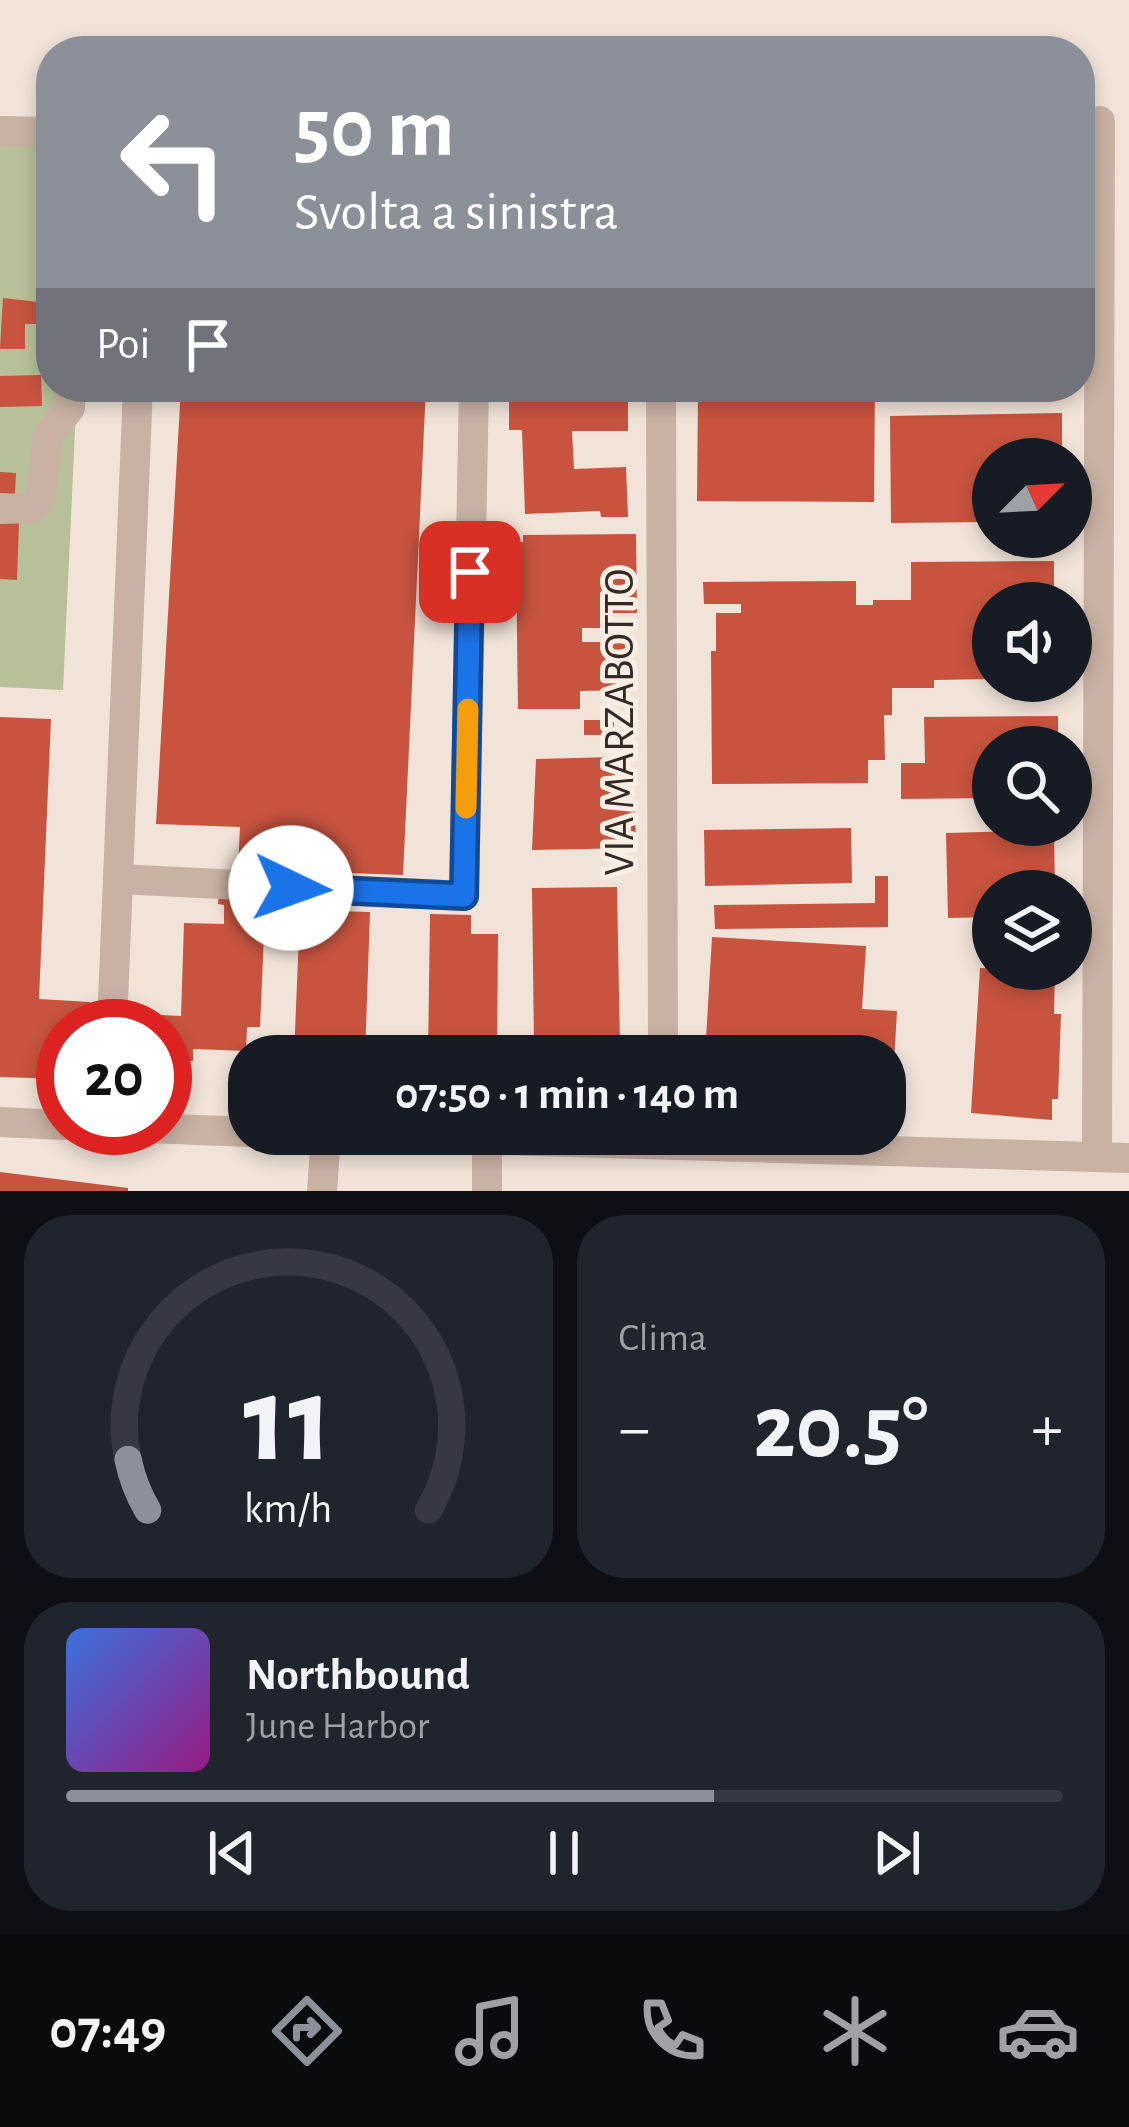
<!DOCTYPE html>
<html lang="it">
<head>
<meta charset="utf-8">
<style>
	:root { --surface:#171b24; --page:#20242c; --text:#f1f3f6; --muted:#9ea1a6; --line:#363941; --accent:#8c9099 }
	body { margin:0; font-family:"Alegreya Sans",sans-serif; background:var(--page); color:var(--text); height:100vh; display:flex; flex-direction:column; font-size:45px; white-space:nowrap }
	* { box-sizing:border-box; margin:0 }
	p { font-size:39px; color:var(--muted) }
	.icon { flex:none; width:66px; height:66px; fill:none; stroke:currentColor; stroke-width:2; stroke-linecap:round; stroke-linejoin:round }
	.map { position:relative; height:1191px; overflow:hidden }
	.sheet { display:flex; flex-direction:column; gap:24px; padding:24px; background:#0d0f14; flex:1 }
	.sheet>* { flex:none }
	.banner { position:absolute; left:36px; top:36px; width:1059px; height:366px; border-radius:48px; box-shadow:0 6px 18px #0003; background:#8c9099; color:#fff; overflow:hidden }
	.needle { width:78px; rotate:66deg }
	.controls { position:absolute; left:972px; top:438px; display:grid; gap:24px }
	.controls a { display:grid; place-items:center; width:120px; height:120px; border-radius:50%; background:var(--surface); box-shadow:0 6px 18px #0003; font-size:60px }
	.speed { position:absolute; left:36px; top:999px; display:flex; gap:24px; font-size:60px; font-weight:700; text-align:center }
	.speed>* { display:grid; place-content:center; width:156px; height:156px; border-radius:50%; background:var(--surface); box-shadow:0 6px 18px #0003; line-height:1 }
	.speed .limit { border:18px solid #d22; background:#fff; color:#111 }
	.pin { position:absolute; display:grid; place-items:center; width:102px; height:102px; color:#fff; margin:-51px; border-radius:24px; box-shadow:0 6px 18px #0006 }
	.me { position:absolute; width:132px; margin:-66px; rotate:93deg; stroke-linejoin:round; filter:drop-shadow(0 0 9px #0008) }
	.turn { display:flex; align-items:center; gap:42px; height:252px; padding:0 60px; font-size:54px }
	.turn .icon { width:156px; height:156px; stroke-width:2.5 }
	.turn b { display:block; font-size:84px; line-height:102px }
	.then { display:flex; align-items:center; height:114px; padding:0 60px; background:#0003; gap:24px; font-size:45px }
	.big { font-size:90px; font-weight:600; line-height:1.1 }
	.sheet .card { flex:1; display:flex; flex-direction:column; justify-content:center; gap:18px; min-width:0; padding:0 42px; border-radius:48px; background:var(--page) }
	.sheet .dial { align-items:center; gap:0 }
	.dial svg { height:312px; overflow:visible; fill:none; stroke:var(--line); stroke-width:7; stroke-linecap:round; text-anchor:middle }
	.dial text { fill:var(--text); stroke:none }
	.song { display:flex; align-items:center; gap:36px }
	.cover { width:144px; height:144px; border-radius:18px; background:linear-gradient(135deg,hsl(220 70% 55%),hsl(310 70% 35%)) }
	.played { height:12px; border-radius:6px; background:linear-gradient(90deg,var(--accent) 65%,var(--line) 65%) }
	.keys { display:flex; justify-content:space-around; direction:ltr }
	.heat { display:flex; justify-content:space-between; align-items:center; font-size:66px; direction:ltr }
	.sheet .tiles { flex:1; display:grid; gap:24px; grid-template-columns:1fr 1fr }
	.card:last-child { grid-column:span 2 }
	.trip { position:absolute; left:228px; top:1035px; width:678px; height:120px; border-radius:48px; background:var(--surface); box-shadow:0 6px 18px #0003; font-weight:600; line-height:120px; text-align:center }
	.menu { display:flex; height:192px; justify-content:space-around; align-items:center; background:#090b0e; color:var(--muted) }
	.menu .icon { width:84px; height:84px }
	.menu .active { color:var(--accent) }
	.menu b { font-size:54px; color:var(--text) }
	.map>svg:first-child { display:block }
</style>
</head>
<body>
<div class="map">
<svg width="1129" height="1191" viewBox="0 0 1129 1191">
	<rect width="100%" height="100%" fill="#f1e3d8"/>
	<!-- green -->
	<path fill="#b7c098" d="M0,123l51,2v262h26l-14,303 -63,-3z"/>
	<!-- building -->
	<path fill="#c8543f" d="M39,291h12v11h-12z
		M3,298l36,4v22h-14v25h-25z
		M41,375l1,31 -42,1v-31z
		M181,387h245l-23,488 -165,-6 2,-42 -84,-3z
		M509,387h119v44h-56l2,38 52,-2 2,50h-27l-1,-6 -75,3 -3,-84h-13z
		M698,387h177l-1,115 -177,-1z
		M1062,413v34h-5v12h-64v63l-102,1 -1,-107z
		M0,472l16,1 -1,21 -15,-1z
		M0,521l19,1 -2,58 -17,-1z
		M636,534l1,79h-26l1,15h-30v14h45l1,48 -48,1v18h-62l-2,-147h-13v-20h20v-7z
		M1054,561v42h-61v76l-59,1v8h-42v27h-8l1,45h-17v23l-156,1 -1,-133h5v-38h25v-9h-37l-1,-22 153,-1v24h17v-5h38v-38z
		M1058,716v31h-65v51l-92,1v-36h24l-1,-46z
		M0,717l51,2 -12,280 51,3 -1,24h-26v53l-63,-2z
		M584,720h30v15h-30z
		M615,757l1,45h19l1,46 -104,2 4,-91z
		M851,828l1,55 -147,3 -1,-56z
		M1054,830l1,61h-62v26l-45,1 -2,-85z
		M875,876h13v51l-173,2 -1,-24 161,-2z
		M617,887l3,158h-86l-2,-157z
		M219,890l36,1 -1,20 11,1 -5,115h-13l-1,24 -53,-2v12l-28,-1v-34h-4v-11l20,1 3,-93 40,1v-19l-6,-1z
		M300,910l70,2 -5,144h-71z
		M430,914l41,1v19h27l-1,122h-69z
		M712,937l154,9 -4,63 35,2 -6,105 -6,-1v-59h-180z
		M980,968l75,2 -1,44h7l-3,85h-6v21l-81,-7z
		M0,1172l128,16v3h-128z"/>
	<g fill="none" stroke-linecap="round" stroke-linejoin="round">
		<!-- minor -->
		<path stroke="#c9b2a4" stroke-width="30" d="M0,131l51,1
			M661,387l2,669
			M0,509l33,-1 7,-7 8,-66 22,-27 1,-21
			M118,879l346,17 10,-509
			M112,1026l26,-639
			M0,1122l63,3
			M147,1128l102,4
			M293,1134l836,24
			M487,1141v50
			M1097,1156l3,-1035
			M322,1191l4,-56"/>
	</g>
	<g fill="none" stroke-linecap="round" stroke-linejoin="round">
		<!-- route casing -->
		<g stroke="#114b97" stroke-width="30">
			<path id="route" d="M291,888l173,8 6,-324"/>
		</g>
		<!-- route -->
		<use href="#route" stroke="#1a73e8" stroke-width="21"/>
		<!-- slow -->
		<path stroke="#f59e0b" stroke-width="21" d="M466,808l2,-99"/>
	</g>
	<g text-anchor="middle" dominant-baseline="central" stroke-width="10" stroke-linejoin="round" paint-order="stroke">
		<!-- street labels -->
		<g font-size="42" fill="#352926" stroke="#f9eee4">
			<text transform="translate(620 722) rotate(-90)">VIA MARZABOTTO</text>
		</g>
	</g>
</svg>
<div class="controls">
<a><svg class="needle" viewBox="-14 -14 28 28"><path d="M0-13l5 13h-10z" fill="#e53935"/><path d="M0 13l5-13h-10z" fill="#9ea1a6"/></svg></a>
<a><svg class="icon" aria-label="sound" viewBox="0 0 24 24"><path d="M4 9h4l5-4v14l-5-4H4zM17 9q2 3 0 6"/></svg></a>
<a><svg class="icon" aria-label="search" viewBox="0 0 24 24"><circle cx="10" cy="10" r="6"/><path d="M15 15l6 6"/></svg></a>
<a><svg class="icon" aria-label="layers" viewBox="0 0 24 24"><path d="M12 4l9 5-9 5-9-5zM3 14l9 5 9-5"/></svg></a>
</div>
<div class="speed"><div class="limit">20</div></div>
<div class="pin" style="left:470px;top:572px;background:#d93025"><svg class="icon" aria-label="arrive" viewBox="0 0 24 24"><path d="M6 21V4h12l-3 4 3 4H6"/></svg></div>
<svg class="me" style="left:291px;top:888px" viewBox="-20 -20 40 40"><circle r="19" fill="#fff"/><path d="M0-13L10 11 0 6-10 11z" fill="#1a73e8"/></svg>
<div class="trip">07:50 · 1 min · 140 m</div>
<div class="banner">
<div class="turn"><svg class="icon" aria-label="left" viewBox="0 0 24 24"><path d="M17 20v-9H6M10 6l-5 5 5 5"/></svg><div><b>50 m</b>Svolta a sinistra</div></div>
<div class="then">Poi<svg class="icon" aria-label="arrive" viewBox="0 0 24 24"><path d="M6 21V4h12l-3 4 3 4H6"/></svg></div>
</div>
</div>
<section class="sheet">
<div class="tiles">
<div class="card dial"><svg viewBox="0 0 100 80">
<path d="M14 69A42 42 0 1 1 86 69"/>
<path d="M14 69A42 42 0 0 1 9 56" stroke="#8c9099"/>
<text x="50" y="56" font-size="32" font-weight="700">11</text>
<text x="50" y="72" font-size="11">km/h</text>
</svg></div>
<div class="card"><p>Clima</p>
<div class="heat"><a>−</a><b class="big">20.5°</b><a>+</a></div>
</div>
<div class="card">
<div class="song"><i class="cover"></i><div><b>Northbound</b><p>June Harbor</p></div></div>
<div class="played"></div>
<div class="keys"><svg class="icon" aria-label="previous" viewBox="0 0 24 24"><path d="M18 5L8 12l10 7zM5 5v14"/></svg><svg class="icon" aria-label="pause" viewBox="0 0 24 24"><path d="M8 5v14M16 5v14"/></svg><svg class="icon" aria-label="next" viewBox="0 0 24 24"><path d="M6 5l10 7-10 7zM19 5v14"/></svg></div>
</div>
</div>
</section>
<nav class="menu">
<b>07:49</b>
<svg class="icon active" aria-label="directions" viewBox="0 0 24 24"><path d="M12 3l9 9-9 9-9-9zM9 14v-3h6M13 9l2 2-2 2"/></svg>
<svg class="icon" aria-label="music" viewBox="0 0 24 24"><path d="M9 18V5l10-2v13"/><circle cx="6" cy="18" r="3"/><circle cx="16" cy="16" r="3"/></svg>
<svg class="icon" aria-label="phone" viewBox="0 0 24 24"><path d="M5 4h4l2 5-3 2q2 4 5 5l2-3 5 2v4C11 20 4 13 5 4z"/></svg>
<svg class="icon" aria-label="climate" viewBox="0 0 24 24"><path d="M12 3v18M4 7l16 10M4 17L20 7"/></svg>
<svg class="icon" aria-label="car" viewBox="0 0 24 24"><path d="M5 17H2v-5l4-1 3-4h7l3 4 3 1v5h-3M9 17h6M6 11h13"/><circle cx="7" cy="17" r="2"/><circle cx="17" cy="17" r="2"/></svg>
</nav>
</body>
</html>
